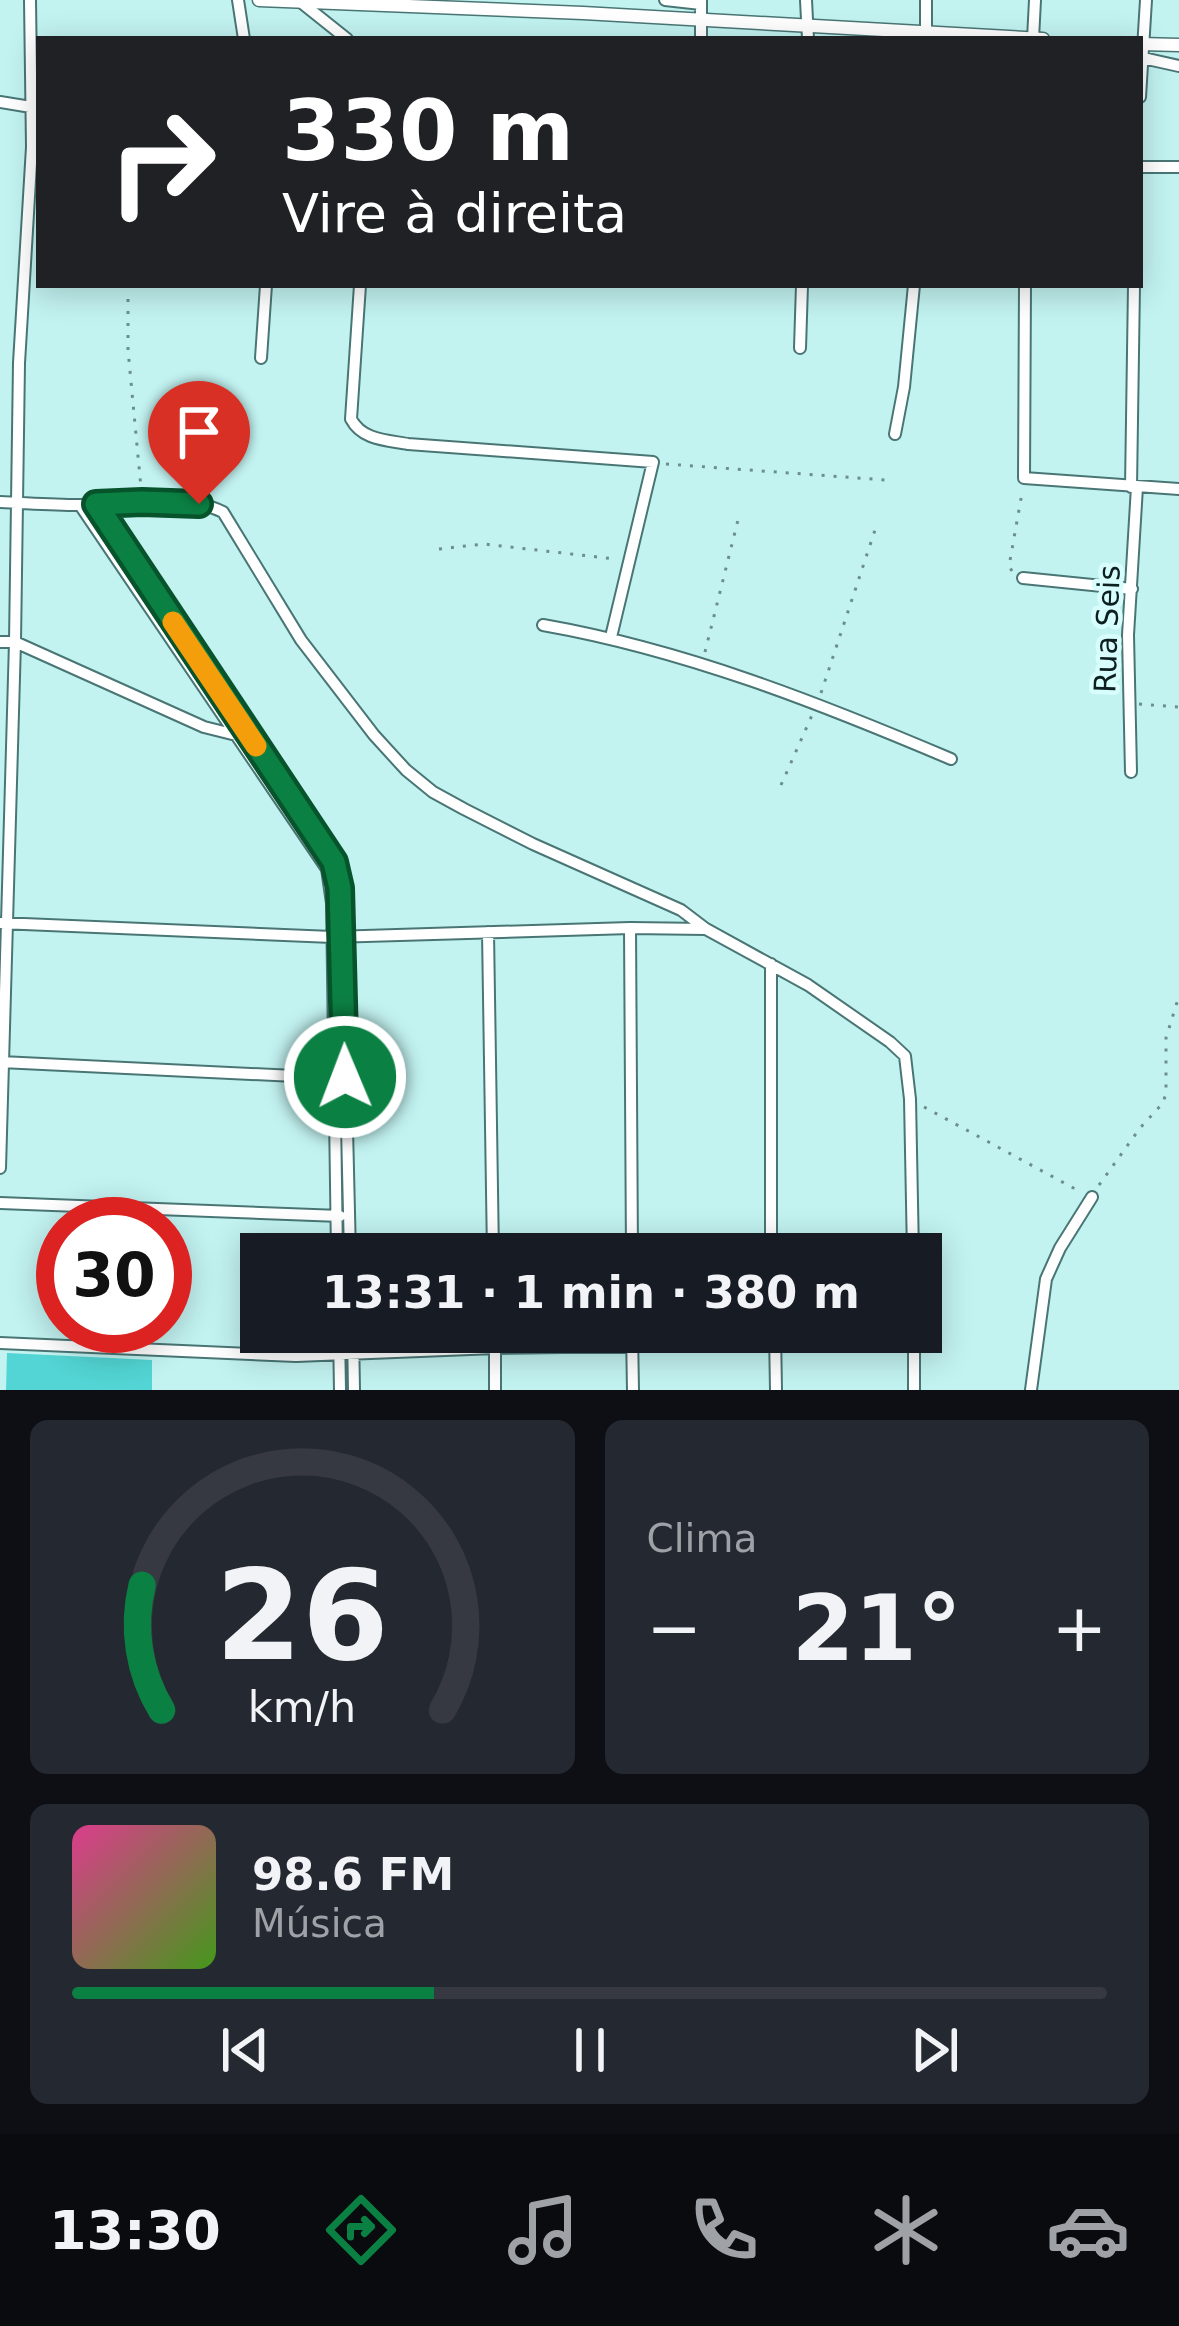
<!DOCTYPE html>
<html lang="pt">
<head>
<meta charset="utf-8">
<style>
	:root { --surface:#171b24; --page:#242831; --text:#f1f3f6; --muted:#9ea1a6; --line:#363941; --accent:#0b8043 }
	body { margin:0; font-family:"DejaVu Sans",sans-serif; background:var(--page); color:var(--text); height:100vh; display:flex; flex-direction:column; font-size:45px; white-space:nowrap }
	* { box-sizing:border-box; margin:0 }
	p { font-size:39px; color:var(--muted) }
	.icon { flex:none; width:66px; height:66px; fill:none; stroke:currentColor; stroke-width:2; stroke-linecap:round; stroke-linejoin:round }
	.map { position:relative; height:1390px; overflow:hidden }
	.drawer { display:flex; flex-direction:column; gap:30px; padding:30px; background:#0d0f14; flex:1 }
	.drawer>* { flex:none }
	.banner { position:absolute; left:36px; top:36px; width:1107px; height:252px; border-radius:0px; box-shadow:0 6px 30px #0003; background:#202124; color:#fff; overflow:hidden }
	.speed { position:absolute; left:36px; top:1197px; display:flex; gap:24px; font-size:60px; font-weight:700; text-align:center }
	.speed>* { display:grid; place-content:center; width:156px; height:156px; border-radius:50%; background:var(--surface); box-shadow:0 6px 30px #0003; line-height:1 }
	.speed .limit { border:18px solid #d22; background:#fff; color:#111 }
	.pin { position:absolute; display:grid; place-items:center; width:102px; height:102px; color:#fff; margin:-123px -51px; border-radius:50% 50% 50% 0; rotate:-45deg; box-shadow:0 0 12px #0007 }
	.pin .icon { rotate:45deg }
	.me { position:absolute; width:132px; margin:-66px; rotate:359deg; stroke-linejoin:round; filter:drop-shadow(0 0 9px #0008) }
	.turn { display:flex; align-items:center; gap:42px; height:252px; padding:0 48px; font-size:54px }
	.turn .icon { width:156px; height:156px; stroke-width:2.5 }
	.turn b { display:block; font-size:84px; line-height:102px }
	.big { font-size:90px; font-weight:700; line-height:1.1 }
	.drawer .widget { flex:1; display:flex; flex-direction:column; justify-content:center; gap:18px; min-width:0; padding:0 42px; border-radius:18px; background:var(--page) }
	.drawer .dial { align-items:center; gap:0 }
	.dial svg { height:312px; overflow:visible; fill:none; stroke:var(--line); stroke-width:7; stroke-linecap:round; text-anchor:middle }
	.dial text { fill:var(--text); stroke:none }
	.song { display:flex; align-items:center; gap:36px }
	.cover { width:144px; height:144px; border-radius:18px; background:linear-gradient(135deg,hsl(330 70% 55%),hsl(100 70% 35%)) }
	.played { height:12px; border-radius:6px; background:linear-gradient(90deg,var(--accent) 35%,var(--line) 35%) }
	.keys { display:flex; justify-content:space-around; direction:ltr }
	.heat { display:flex; justify-content:space-between; align-items:center; font-size:66px; direction:ltr }
	.drawer .tiles { flex:1; display:grid; gap:30px; grid-template-columns:1fr 1fr }
	.widget:last-child { grid-column:span 2 }
	.trip { position:absolute; left:240px; top:1233px; width:702px; height:120px; border-radius:0px; background:var(--surface); box-shadow:0 6px 30px #0003; font-weight:700; line-height:120px; text-align:center }
	.tabs { display:flex; height:192px; justify-content:space-around; align-items:center; background:#090b0e; color:var(--muted) }
	.tabs .icon { width:84px; height:84px }
	.tabs .current { color:var(--accent) }
	.tabs b { font-size:54px; color:var(--text) }
	.map>svg:first-child { display:block }
</style>
</head>
<body>
<div class="map">
<svg width="1179" height="1390" viewBox="0 0 1179 1390">
	<rect width="100%" height="100%" fill="#c2f3f1"/>
	<!-- green -->
	<path fill="#52d5d4" d="M7,1353l145,7v30h-146z"/>
	<g fill="none" stroke-linecap="round" stroke-linejoin="round">
		<!-- minor casing -->
		<g stroke="#497675" stroke-width="14">
			<path id="minor" d="M238,0l6,39
				M665,0l36,4
				M806,0l2,39
				M302,3l45,36
				M701,39v-39
				M926,39v-39
				M1033,39l2,-39
				M1143,58l36,8
				M1140,97l6,-97
				M0,102l31,5
				M1140,167h39
				M360,285l-9,134c11,21 35,21 57,25l245,18 -42,175
				M1025,285l-1,193 155,11
				M800,348l2,-63
				M261,358l5,-73
				M895,434l9,-47 10,-102
				M1131,487l3,-202
				M0,502c26,1 52,3 78,3 43,0 105,-13 145,7l78,128 73,95 32,35 27,22 31,17 69,35 148,66 25,19
				M96,504l106,162 123,180 12,24 5,48 8,336
				M80,505l247,364 5,34 5,351
				M1023,578l109,11
				M543,625c142,25 276,78 408,134
				M0,642h15l189,85 32,8
				M1131,772l-3,-137 9,-148
				M0,923l332,14 298,-9 76,1 102,56 82,57 15,14 5,43 3,155
				M630,928l2,326
				M488,932l5,322
				M771,964v290
				M1,1062l335,16
				M0,1168l15,-526 4,-279 13,-216 -2,-147
				M0,1203l340,13
				M339,1332l1,58
				M353,1332l1,58
				M495,1332v58
				M632,1332l1,58
				M775,1332l1,58
				M914,1332v58
				M0,1343l296,13 199,-8 419,-6
				M1031,1390l15,-111 14,-31 32,-51"/>
		</g>
		<!-- tertiary casing -->
		<g stroke="#497675" stroke-width="15">
			<path id="tertiary" d="M259,0l324,13 460,26
				M1140,44l39,1"/>
		</g>
		<!-- path -->
		<path stroke="#6c8f8d" stroke-width="3" stroke-dasharray="3 9" stroke-linecap="butt" d="M128,299v51l13,138
			M666,464l219,16
			M439,549l45,-5 131,15
			M1012,571l-3,-5 13,-73
			M705,652l33,-132
			M821,693l56,-169
			M1139,704l40,3
			M781,785l32,-72
			M924,1107l155,84
			M1099,1185l41,-57 23,-25 3,-10v-55l13,-42"/>
		<!-- minor -->
		<use href="#minor" stroke="#fff" stroke-width="10"/>
		<!-- tertiary -->
		<use href="#tertiary" stroke="#fff" stroke-width="12"/>
	</g>
	<g fill="none" stroke-linecap="round" stroke-linejoin="round">
		<!-- route casing -->
		<g stroke="#07532c" stroke-width="30">
			<path id="route" d="M199,504l-57,-2 -46,2 238,358 6,26 5,189"/>
		</g>
		<!-- route -->
		<use href="#route" stroke="#0b8043" stroke-width="21"/>
		<!-- slow -->
		<path stroke="#f59e0b" stroke-width="21" d="M173,622l83,124"/>
	</g>
	<g text-anchor="middle" dominant-baseline="central" stroke-width="9" stroke-linejoin="round" paint-order="stroke">
		<!-- street labels -->
		<g font-size="30" fill="#0d201f" stroke="#d7fefd">
			<text transform="translate(1107 629) rotate(-88)">Rua Seis</text>
		</g>
	</g>
</svg>
<div class="speed"><div class="limit">30</div></div>
<div class="pin" style="left:199px;top:504px;background:#d93025"><svg class="icon" aria-label="arrive" viewBox="0 0 24 24"><path d="M6 21V4h12l-3 4 3 4H6"/></svg></div>
<svg class="me" style="left:345px;top:1077px" viewBox="-20 -20 40 40"><circle r="17" fill="#0b8043" stroke="#fff" stroke-width="3"/><path d="M0-11L8 9 0 5-8 9z" fill="#fff"/></svg>
<div class="trip">13:31 · 1 min · 380 m</div>
<div class="banner">
<div class="turn"><svg class="icon" aria-label="right" viewBox="0 0 24 24"><path d="M7 20v-9h11M14 6l5 5-5 5"/></svg><div><b>330 m</b>Vire à direita</div></div>
</div>
</div>
<section class="drawer">
<div class="tiles">
<div class="widget dial"><svg viewBox="0 0 100 80">
<path d="M14 69A42 42 0 1 1 86 69"/>
<path d="M14 69A42 42 0 0 1 9 37" stroke="#0b8043"/>
<text x="50" y="56" font-size="32" font-weight="700">26</text>
<text x="50" y="72" font-size="11">km/h</text>
</svg></div>
<div class="widget"><p>Clima</p>
<div class="heat"><a>−</a><b class="big">21°</b><a>+</a></div>
</div>
<div class="widget">
<div class="song"><i class="cover"></i><div><b>98.6 FM</b><p>Música</p></div></div>
<div class="played"></div>
<div class="keys"><svg class="icon" aria-label="previous" viewBox="0 0 24 24"><path d="M18 5L8 12l10 7zM5 5v14"/></svg><svg class="icon" aria-label="pause" viewBox="0 0 24 24"><path d="M8 5v14M16 5v14"/></svg><svg class="icon" aria-label="next" viewBox="0 0 24 24"><path d="M6 5l10 7-10 7zM19 5v14"/></svg></div>
</div>
</div>
</section>
<nav class="tabs">
<b>13:30</b>
<svg class="icon current" aria-label="directions" viewBox="0 0 24 24"><path d="M12 3l9 9-9 9-9-9zM9 14v-3h6M13 9l2 2-2 2"/></svg>
<svg class="icon" aria-label="music" viewBox="0 0 24 24"><path d="M9 18V5l10-2v13"/><circle cx="6" cy="18" r="3"/><circle cx="16" cy="16" r="3"/></svg>
<svg class="icon" aria-label="phone" viewBox="0 0 24 24"><path d="M5 4h4l2 5-3 2q2 4 5 5l2-3 5 2v4C11 20 4 13 5 4z"/></svg>
<svg class="icon" aria-label="climate" viewBox="0 0 24 24"><path d="M12 3v18M4 7l16 10M4 17L20 7"/></svg>
<svg class="icon" aria-label="car" viewBox="0 0 24 24"><path d="M5 17H2v-5l4-1 3-4h7l3 4 3 1v5h-3M9 17h6M6 11h13"/><circle cx="7" cy="17" r="2"/><circle cx="17" cy="17" r="2"/></svg>
</nav>
</body>
</html>
